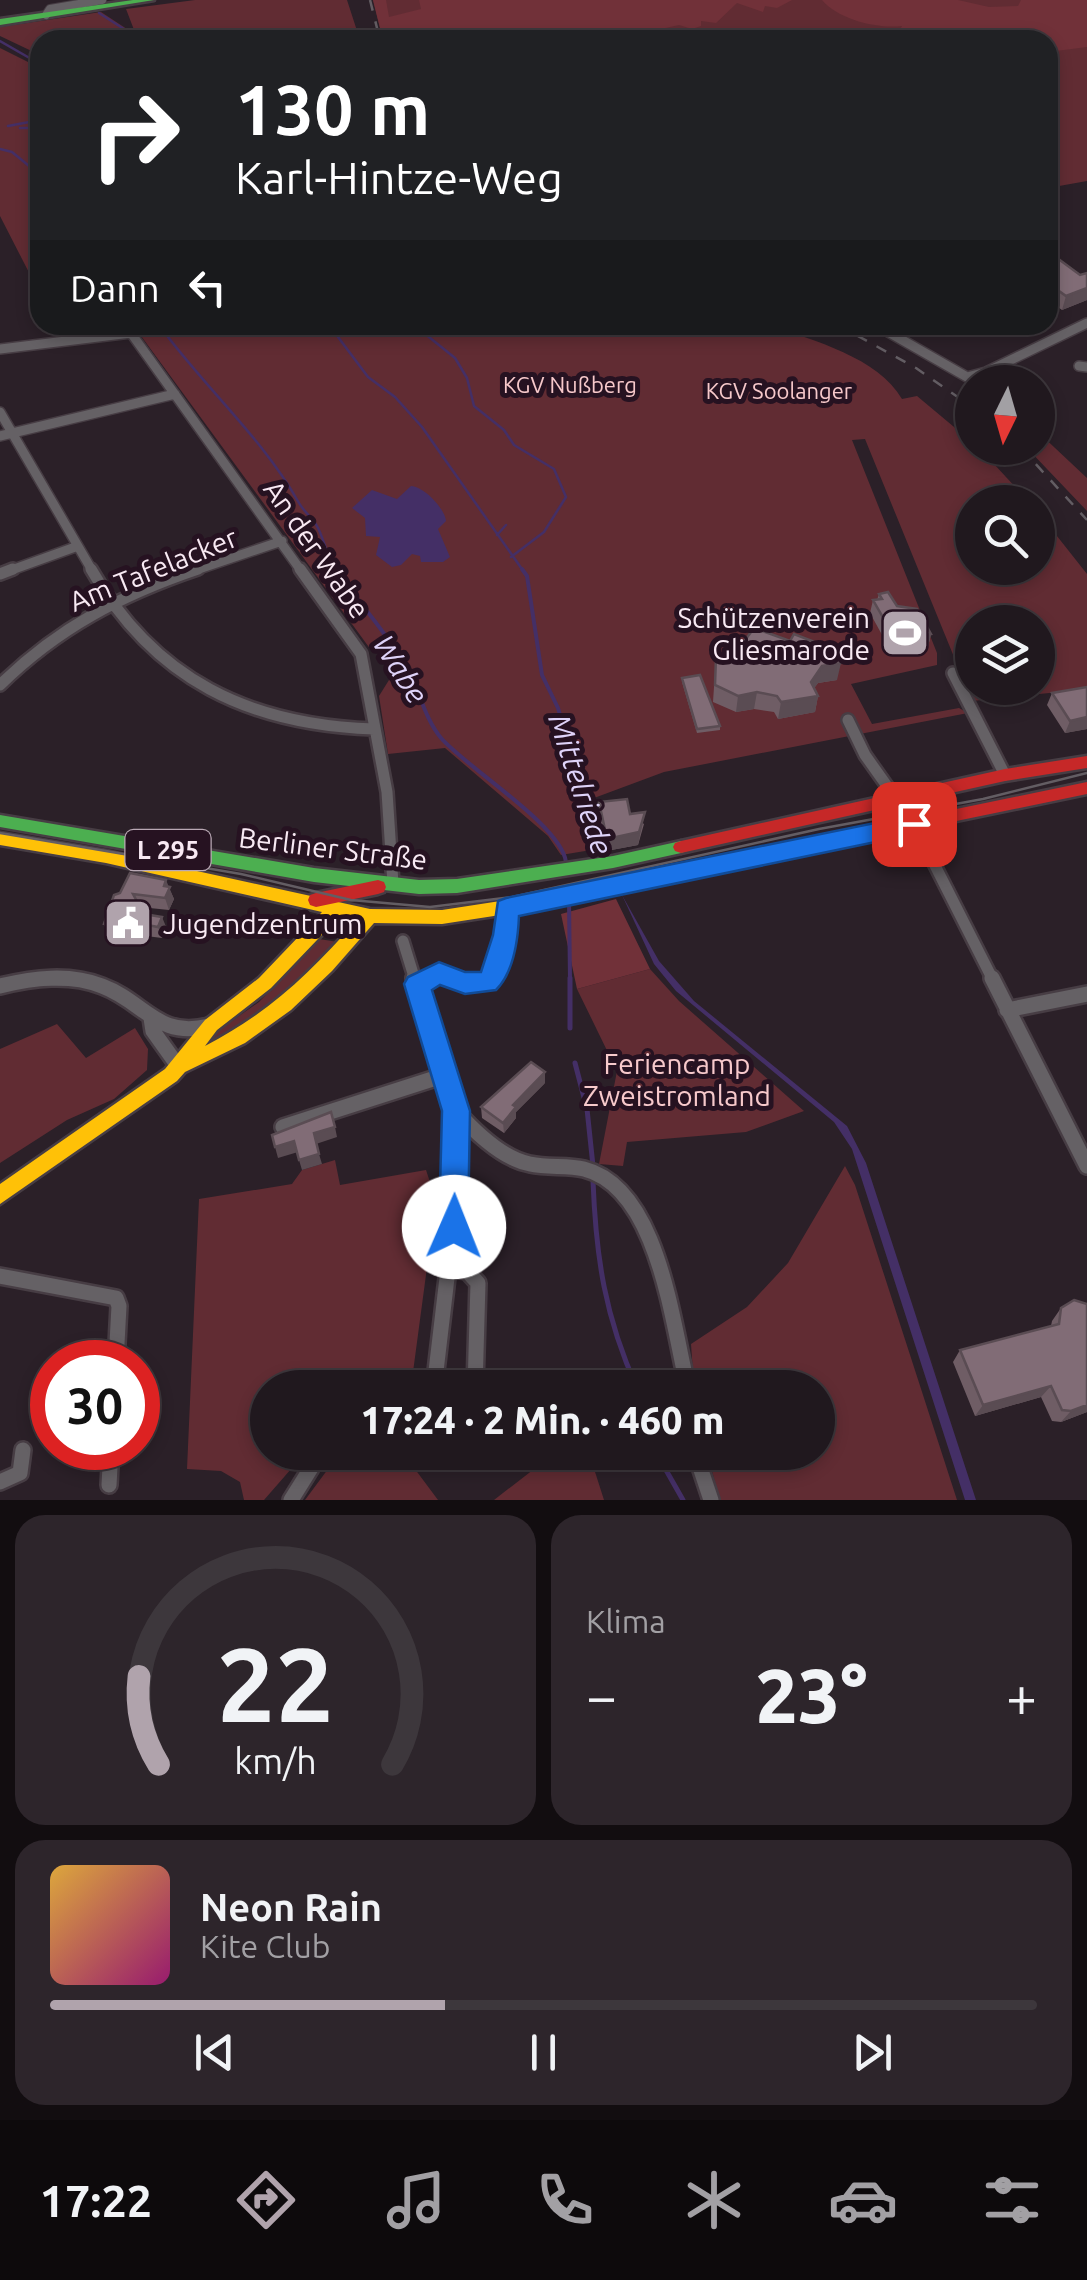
<!DOCTYPE html>
<html lang="de">
<head>
<meta charset="utf-8">
<style>
	:root { --surface:#20181e; --page:#2d252b; --text:#f1f3f6; --muted:#a2a0a4; --line:#3d373c; --accent:#b0a3ac }
	body { margin:0; font-family:Ubuntu,sans-serif; background:var(--page); color:var(--text); height:100vh; display:flex; flex-direction:column; font-size:38px; white-space:nowrap }
	* { box-sizing:border-box; margin:0 }
	p { font-size:32px; color:var(--muted) }
	.icon { flex:none; width:55px; height:55px; fill:none; stroke:currentColor; stroke-width:2; stroke-linecap:round; stroke-linejoin:round }
	.map { position:relative; height:1500px; overflow:hidden }
	.sheet { display:flex; flex-direction:column; gap:15px; padding:15px; background:#120d10; flex:1 }
	.sheet>* { flex:none }
	.guide { position:absolute; left:30px; top:30px; width:1028px; height:305px; border-radius:30px; box-shadow:0 5px 15px #0003,0 0 0 2px var(--line); background:#202124; color:#fff; overflow:hidden }
	.needle { width:65px; rotate:185deg }
	.buttons { position:absolute; left:955px; top:365px; display:grid; gap:20px }
	.buttons a { display:grid; place-items:center; width:100px; height:100px; border-radius:50%; background:var(--surface); box-shadow:0 5px 15px #0003,0 0 0 2px var(--line); font-size:50px }
	.speed { position:absolute; left:30px; top:1340px; display:flex; gap:20px; font-size:50px; font-weight:700; text-align:center }
	.speed>* { display:grid; place-content:center; width:130px; height:130px; border-radius:50%; background:var(--surface); box-shadow:0 5px 15px #0003,0 0 0 2px var(--line); line-height:1 }
	.speed .limit { border:15px solid #d22; background:#fff; color:#111 }
	.pin { position:absolute; display:grid; place-items:center; width:85px; height:85px; color:#fff; margin:-42px; border-radius:20px; box-shadow:0 5px 15px #0006 }
	.me { position:absolute; width:110px; margin:-55px; rotate:1deg; stroke-linejoin:round; filter:drop-shadow(0 0 8px #0008) }
	.turn { display:flex; align-items:center; gap:35px; height:210px; padding:0 40px; font-size:45px }
	.turn .icon { width:130px; height:130px; stroke-width:2.5 }
	.turn b { display:block; font-size:70px; line-height:85px }
	.then { display:flex; align-items:center; height:95px; padding:0 40px; background:#0003; gap:20px; font-size:38px }
	.big { font-size:75px; font-weight:800; line-height:1.1 }
	.sheet .card { flex:1; display:flex; flex-direction:column; justify-content:center; gap:15px; min-width:0; padding:0 35px; border-radius:30px; background:var(--page) }
	.sheet .dial { align-items:center; gap:0 }
	.dial svg { height:260px; overflow:visible; fill:none; stroke:var(--line); stroke-width:7; stroke-linecap:round; text-anchor:middle }
	.dial text { fill:var(--text); stroke:none }
	.song { display:flex; align-items:center; gap:30px }
	.cover { width:120px; height:120px; border-radius:15px; background:linear-gradient(135deg,hsl(40 70% 55%),hsl(320 70% 35%)) }
	.played { height:10px; border-radius:5px; background:linear-gradient(90deg,var(--accent) 40%,var(--line) 40%) }
	.keys { display:flex; justify-content:space-around; direction:ltr }
	.heat { display:flex; justify-content:space-between; align-items:center; font-size:55px; direction:ltr }
	.sheet .tiles { flex:1; display:grid; gap:15px; grid-template-columns:1fr 1fr }
	.card:last-child { grid-column:span 2 }
	.trip { position:absolute; left:250px; top:1370px; width:585px; height:100px; border-radius:50px; background:var(--surface); box-shadow:0 5px 15px #0003,0 0 0 2px var(--line); font-weight:800; line-height:100px; text-align:center }
	.dock { display:flex; height:160px; justify-content:space-around; align-items:center; background:#0d0a0c; color:var(--muted) }
	.dock .icon { width:70px; height:70px }
	.dock .selected { color:var(--accent) }
	.dock b { font-size:45px; color:var(--text) }
	.map>svg:first-child { display:block }
</style>
</head>
<body>
<div class="map">
<svg width="1087" height="1500" viewBox="0 0 1087 1500">
	<rect width="100%" height="100%" fill="#2b2028"/>
	<!-- green -->
	<path fill="#612c33" fill-rule="evenodd" d="M195,0h152l13,40h-320v15l-40,-19v-9l101,-15 35,23 -10,-26z
		M373,0h714v181l-39,7v-148h-665z
		M0,48l40,20v226l-40,-78z
		M133,325h638c42,16 107,32 131,74l15,-3 55,46v6l10,3 47,51h-57v66h66v-56l49,62v115l-115,12 -107,-262 -13,1 85,213v12l-86,19 21,40 87,-16 9,5 -304,59 -78,29 5,49 -30,5 -13,-19 -103,-88 -57,6 -9,-58 25,-40 -33,-6zM972,622h66v66h-66z
		M1038,432l49,46v33l-60,-63h11z
		M319,939l19,3c-39,44 -77,76 -129,105h-7l4,-8 53,-37z
		M650,969l29,32 125,110 -58,21 -119,10 -4,24 -24,-2 18,-93 -40,-82z
		M57,1024l29,34 49,-30 13,21 -1,21 -33,29 -47,21 -67,43v-114z
		M335,1160l5,25 86,-15 10,30 -25,187 -143,1v64l37,1 -41,47h-20l-4,-18 -19,-11 -34,-2 12,-270 93,-15 10,-14z
		M845,1166l10,19 102,315h-237l-13,-47 111,-1v-64l-124,-1 -3,-43 56,-37 41,-44z
		M309,1452l94,1 35,47h-133l23,-31z
		M556,1452l33,1 15,47h-110z"/>
	<!-- forest -->
	<path fill="#713139" d="M373,0h13l3,17 32,-8 -2,-9h373l-15,8 -12,-2 -2,6 -26,-9 -21,20 -15,-2v5l-9,3 -13,-4 -27,6 -3,9h-266z
		M822,0h136l31,7 29,-1 3,-6h66v47l-39,5v-12h-147l-3,-6 4,-8c-24,3 -63,-6 -80,-26z
		M616,899l34,70 -73,20 -16,-75z"/>
	<!-- water -->
	<path fill="#442f66" d="M411,486c14,1 34,23 35,35l-8,8 12,28 -7,5h-22l-1,-6 -8,-2 -11,11 -9,2 -16,-12 4,-18 -14,-1 -1,-18 -13,-10 20,-18 25,9z
		M622,895l37,66 35,40 153,125 19,37 110,337h-11l-113,-351 -18,-27 -158,-131 -22,-27z"/>
	<g fill="none" stroke-linecap="round" stroke-linejoin="round">
		<!-- stream-far2 -->
		<path stroke="#442f66" stroke-width="2.5" d="M99,13l42,27
			M0,41l40,23
			M8,126l32,-6
			M20,128h20
			M0,149l12,3 28,23
			M159,325c44,61 103,112 140,178 5,9 14,15 19,25 7,14 10,30 16,44
			M329,325l39,52 27,20 27,30 102,145
			M414,325l41,33 12,20 7,28 30,24 10,15 40,24 12,28 -22,35 -33,25
			M497,535l9,-10"/>
		<!-- stream-far1 -->
		<path stroke="#442f66" stroke-width="4" d="M332,569c27,31 54,64 75,99 12,22 18,51 34,70 26,30 120,87 125,124
			M522,569l5,7 15,99 16,33 45,150
			M569,901l1,79"/>
		<!-- stream -->
		<path stroke="#442f66" stroke-width="5" d="M570,978v50
			M575,1063l12,46 6,57
			M593,1181c3,77 12,136 44,207
			M649,1452l13,11 21,37
			M372,1462l56,-10"/>
		<!-- street-far3 casing -->
		<g stroke="#473d44" stroke-width="10">
			<path id="street-far3" d="M46,15l4,-6 52,-9"/>
		</g>
		<!-- street-far2 casing -->
		<g stroke="#473d44" stroke-width="12">
			<path id="street-far2" d="M876,325l91,52 19,-5 101,-49
				M0,349l131,-16 171,239
				M1079,366l8,1
				M0,412l93,160
				M0,436l175,-42
				M6,572l72,-26
				M190,572l92,-31"/>
		</g>
		<!-- street-far1 casing -->
		<g stroke="#473d44" stroke-width="16">
			<path id="street-far1" d="M91,569c63,111 159,156 283,160
				M300,569l61,85 26,138 6,92
				M0,574l13,-5
				M953,673l52,102
				M0,685c58,-57 121,-90 198,-116
				M848,720l17,35 49,69 79,156
				M403,941l12,39
				M30,980h50
				M426,980l13,-7 19,7
				M488,980l12,-23 6,-48"/>
		</g>
		<!-- street casing -->
		<g stroke="#473d44" stroke-width="20">
			<path id="street" d="M414,978l42,133 -3,116 -19,161
				M451,978l14,5 22,-1 3,-4
				M992,978l95,188
				M417,985l13,-7
				M0,986c33,-8 69,-13 102,0 43,16 55,53 107,40
				M1007,1010l80,-16
				M151,1018l2,13 25,35
				M456,1111c18,20 47,48 74,53 18,4 37,1 54,5 75,19 88,155 104,219
				M283,1127l162,-52
				M448,1268l19,3 11,12 -3,105
				M0,1276l116,22 3,8 -3,56
				M695,1452l16,48
				M0,1482l20,-9 3,-23
				M109,1485l2,-37
				M291,1500l20,-32"/>
		</g>
		<!-- fast casing -->
		<g stroke="#473d44" stroke-width="5">
			<path id="fast" d="M133,0h21l-154,25v-6z
				M0,815l314,53 105,12 38,-1 156,-23 68,-15 6,2 2,4 -2,4 -6,2 -68,15 -156,25 -38,1 -105,-12 -314,-55z"/>
		</g>
		<!-- slow casing -->
		<g stroke="#473d44" stroke-width="5">
			<path id="slow" d="M850,831l6,2 2,4 -2,4 -6,2 -305,65 -103,16 -68,-1 -42,48 -41,39 -46,33 -60,29 -8,9 -177,123v-20l165,-115 40,-49 54,-42 63,-66 -216,-49 -106,-18v-12l106,18 264,58 72,1 103,-16zM340,916l17,4c-48,54 -87,92 -152,126l12,-16 54,-42z"/>
		</g>
		<!-- jam casing -->
		<g stroke="#473d44" stroke-width="5">
			<path id="jam" d="M1087,756v12l-82,13 -324,72 -6,-2 -2,-4 2,-4 6,-2 324,-72z
				M1087,782v12l-237,49 -6,-2 -2,-4 2,-4 6,-2z
				M378,880l6,2 2,5 -2,5 -6,2 -62,13 -6,-2 -2,-5 2,-5 6,-2z"/>
		</g>
		<!-- street-far3 -->
		<use href="#street-far3" stroke="#656165" stroke-width="8"/>
		<!-- street-far2 -->
		<use href="#street-far2" stroke="#656165" stroke-width="9"/>
		<!-- street-far1 -->
		<use href="#street-far1" stroke="#656165" stroke-width="11"/>
		<!-- street -->
		<use href="#street" stroke="#656165" stroke-width="15"/>
		<!-- fast -->
		<use href="#fast" fill="#4caf50" fill-rule="evenodd"/>
		<!-- slow -->
		<use href="#slow" fill="#ffc107" fill-rule="evenodd"/>
		<!-- jam -->
		<use href="#jam" fill="#c62828" fill-rule="evenodd"/>
		<!-- tram -->
		<path stroke="#635d63" stroke-width="2.5" d="M0,833l241,41 110,26 79,7 82,-10 307,-68 164,-30 104,-26"/>
		<!-- rail -->
		<path stroke="#635d63" stroke-width="2.5" stroke-dasharray="11 11" stroke-linecap="butt" d="M370,0l10,40
			M838,325l78,43 56,39
			M1021,448l66,72"/>
	</g>
	<!-- wall -->
	<path fill="#6f5d65" d="M1048,244l6,11 26,20 7,-2v27l-25,10 -14,-10z
		M879,594l52,40 -3,13 -36,6 -22,-40 3,-13h4z
		M790,641l47,39 -19,3 -4,5 4,8 -3,16 -37,7 -4,-7 -20,-3 -18,3 -23,-10 3,-45 9,1 12,-7z
		M682,678l38,48v4l-23,3 -15,-51z
		M1087,687v42l-22,4 -18,-28 5,-12z
		M599,802l31,12 14,10 -6,21 -32,6 -7,-36z
		M168,886l6,13 -5,11 -29,-3 4,7 23,15 -5,9 -16,-2 -12,7 -26,-7 -4,-12 10,-29z
		M545,1083l-29,29v6l-12,15 -22,-15 -1,-11z
		M1087,1304v108l-26,10 -9,-1 -11,-24 -66,19 -22,-54 7,-12 91,-24 1,-5 9,-13z"/>
	<!-- shaded-wall -->
	<path fill="#5a4c53" d="M1087,288v12l-25,10 4,-14z
		M931,634l-3,13 -36,6 4,-13z
		M841,663l-4,17 -19,3 -10,14 10,-1 -3,16 -37,7 3,-17 30,-20 11,-16z
		M757,692l-3,17 -18,3 2,-16z
		M1087,717v12l-22,4 5,-12z
		M645,812l-7,33 -32,6 1,-12z
		M166,880l8,19 -5,11 -4,-12 -1,-12z
		M162,917l5,12 -5,9 -4,-11z
		M142,924l4,12 -12,7 -4,-12z
		M545,1072v11l-29,29v6l-12,15 -1,-10 10,-18z
		M335,1127l2,10 -21,7 -2,-11z
		M294,1141l4,11 -20,6 -3,-11z
		M319,1154l3,10 -20,6 -3,-10z
		M1051,1386l-10,11 -66,19 8,-11z
		M1087,1405v7l-26,10 10,-11z"/>
	<!-- building -->
	<path fill="#816c76" stroke="#5a4c53" stroke-width="2.5" d="M1048,244l8,5 -7,3 31,23 7,-2v15l-21,8 -18,-13z
		M888,592l9,14 20,3 14,25 -35,6 -23,-40 9,-1 -3,-5z
		M754,628l36,13 4,-7 39,15 8,14 -19,3 -11,16 7,14 -37,6 -4,-6 -20,-4 -19,4 -23,-11 1,-28 9,1 6,-9 6,2z
		M700,675l20,51 -23,3 -15,-51z
		M1087,687v30l-17,4 -18,-28z
		M627,799l3,15 15,-2 -6,20 -32,7 -8,-37z
		M130,873l36,7 -2,6 6,1 -5,11 -32,-4 11,20 18,3 -4,10 -16,-3 -12,7 -26,-7 10,-29 6,-2z
		M531,1062l14,10 -32,33 3,2 -13,16 -22,-16z
		M331,1112l4,15 -21,6 5,21 -20,6 -5,-19 -19,6 -3,-12z
		M1074,1300l13,4v101l-16,6 -9,-1 -11,-24 -68,19 -23,-55 99,-26 2,-16z"/>
	<!-- route -->
	<path fill="#1a73e8" stroke="#114b97" stroke-width="2.5" d="M914,815l9,3 3,6 -3,7 -9,3 -395,82c-1,24 -6,57 -23,74l-31,4 -25,-9 -8,5 38,121 -2,116 -4,10 -10,4 -11,-4 -4,-10 3,-116 -38,-127 4,-7 31,-15 26,10h16l12,-37 5,-34 8,-3z"/>
	<!-- icons -->
	<defs>
		<g id="stadium-square" transform="scale(2.5)"><rect x="-9" y="-9" width="18" height="18" rx="4" fill="#b0a3ac" stroke="#261221"/><path d="M0-5a6.5 5 0 1 0 0 10a6.5 5 0 1 0 0-10ZM-3.5-1.8h7v3.6h-7Z" fill="#fff"/></g>
		<g id="civic-square" transform="scale(2.5)"><rect x="-9" y="-9" width="18" height="18" rx="4" fill="#b0a3ac" stroke="#261221"/><path d="M-.6-6.5H3V-4.5H.6V-3L4-1V1h2V6H-6V1h2V-1L-.6-3ZM-1.2 2.5V6h2.4V2.5Z" fill="#fff"/></g>
	</defs>
	<g fill-rule="evenodd">
		<use href="#stadium-square" x="905" y="633"/>
		<use href="#civic-square" x="128" y="923"/>
	</g>
	<g text-anchor="middle" dominant-baseline="central" stroke-width="10" stroke-linejoin="round" paint-order="stroke">
		<!-- far-park labels -->
		<g font-size="22" fill="#f7c9cb" stroke="#261221">
			<text x="570" y="384">KGV Nußberg</text>
			<text x="779" y="390">KGV Soolanger</text>
		</g>
		<!-- shield labels -->
		<rect fill="#261221" stroke="#b9a8b4" stroke-width="2.5" x="125.5" y="830" width="85" height="40" rx="8"/>
		<g font-size="25" font-weight="bold" fill="#f8e9f3">
			<text x="168" y="850">L 295</text>
		</g>
		<!-- street labels -->
		<g font-size="28" fill="#f8e9f3" stroke="#261221">
			<text transform="translate(317 549) rotate(55)">An der Wabe</text>
			<text transform="translate(153 569) rotate(-22)">Am Tafelacker</text>
			<text transform="translate(333 848) rotate(7)">Berliner Straße</text>
		</g>
		<!-- poi labels -->
		<g font-size="28" fill="#f8e9f3" stroke="#261221" text-anchor="end">
			<text x="870" y="617">Schützenverein<tspan x="870" dy="32">Gliesmarode</tspan></text>
			<text x="163" y="923" text-anchor="start">Jugendzentrum</text>
		</g>
		<!-- park labels -->
		<g font-size="28" fill="#f7c9cb" stroke="#261221">
			<text x="677" y="1063">Feriencamp<tspan x="677" dy="32">Zweistromland</tspan></text>
		</g>
		<!-- water labels -->
		<g font-size="30" font-style="italic" fill="#ded3f9" stroke="#261221">
			<text transform="translate(401 669) rotate(58)">Wabe</text>
			<text transform="translate(581 784) rotate(72)">Mittelriede</text>
		</g>
	</g>
</svg>
<div class="buttons">
<a><svg class="needle" viewBox="-14 -14 28 28"><path d="M0-13l5 13h-10z" fill="#e53935"/><path d="M0 13l5-13h-10z" fill="#a2a0a4"/></svg></a>
<a><svg class="icon" aria-label="search" viewBox="0 0 24 24"><circle cx="10" cy="10" r="6"/><path d="M15 15l6 6"/></svg></a>
<a><svg class="icon" aria-label="layers" viewBox="0 0 24 24"><path d="M12 4l9 5-9 5-9-5zM3 14l9 5 9-5"/></svg></a>
</div>
<div class="speed"><div class="limit">30</div></div>
<div class="pin" style="left:914px;top:824px;background:#d93025"><svg class="icon" aria-label="arrive" viewBox="0 0 24 24"><path d="M6 21V4h12l-3 4 3 4H6"/></svg></div>
<svg class="me" style="left:454px;top:1227px" viewBox="-20 -20 40 40"><circle r="19" fill="#fff"/><path d="M0-13L10 11 0 6-10 11z" fill="#1a73e8"/></svg>
<div class="trip">17:24 · 2 Min. · 460 m</div>
<div class="guide">
<div class="turn"><svg class="icon" aria-label="right" viewBox="0 0 24 24"><path d="M7 20v-9h11M14 6l5 5-5 5"/></svg><div><b>130 m</b>Karl-Hintze-Weg</div></div>
<div class="then">Dann<svg class="icon" aria-label="left" viewBox="0 0 24 24"><path d="M17 20v-9H6M10 6l-5 5 5 5"/></svg></div>
</div>
</div>
<section class="sheet">
<div class="tiles">
<div class="card dial"><svg viewBox="0 0 100 80">
<path d="M14 69A42 42 0 1 1 86 69"/>
<path d="M14 69A42 42 0 0 1 8 42" stroke="#b0a3ac"/>
<text x="50" y="56" font-size="32" font-weight="700">22</text>
<text x="50" y="72" font-size="11">km/h</text>
</svg></div>
<div class="card"><p>Klima</p>
<div class="heat"><a>−</a><b class="big">23°</b><a>+</a></div>
</div>
<div class="card">
<div class="song"><i class="cover"></i><div><b>Neon Rain</b><p>Kite Club</p></div></div>
<div class="played"></div>
<div class="keys"><svg class="icon" aria-label="previous" viewBox="0 0 24 24"><path d="M18 5L8 12l10 7zM5 5v14"/></svg><svg class="icon" aria-label="pause" viewBox="0 0 24 24"><path d="M8 5v14M16 5v14"/></svg><svg class="icon" aria-label="next" viewBox="0 0 24 24"><path d="M6 5l10 7-10 7zM19 5v14"/></svg></div>
</div>
</div>
</section>
<nav class="dock">
<b>17:22</b>
<svg class="icon selected" aria-label="directions" viewBox="0 0 24 24"><path d="M12 3l9 9-9 9-9-9zM9 14v-3h6M13 9l2 2-2 2"/></svg>
<svg class="icon" aria-label="music" viewBox="0 0 24 24"><path d="M9 18V5l10-2v13"/><circle cx="6" cy="18" r="3"/><circle cx="16" cy="16" r="3"/></svg>
<svg class="icon" aria-label="phone" viewBox="0 0 24 24"><path d="M5 4h4l2 5-3 2q2 4 5 5l2-3 5 2v4C11 20 4 13 5 4z"/></svg>
<svg class="icon" aria-label="climate" viewBox="0 0 24 24"><path d="M12 3v18M4 7l16 10M4 17L20 7"/></svg>
<svg class="icon" aria-label="car" viewBox="0 0 24 24"><path d="M5 17H2v-5l4-1 3-4h7l3 4 3 1v5h-3M9 17h6M6 11h13"/><circle cx="7" cy="17" r="2"/><circle cx="17" cy="17" r="2"/></svg>
<svg class="icon" aria-label="filters" viewBox="0 0 24 24"><path d="M4 7h16M4 17h16"/><circle cx="9" cy="7" r="2"/><circle cx="15" cy="17" r="2"/></svg>
</nav>
</body>
</html>
